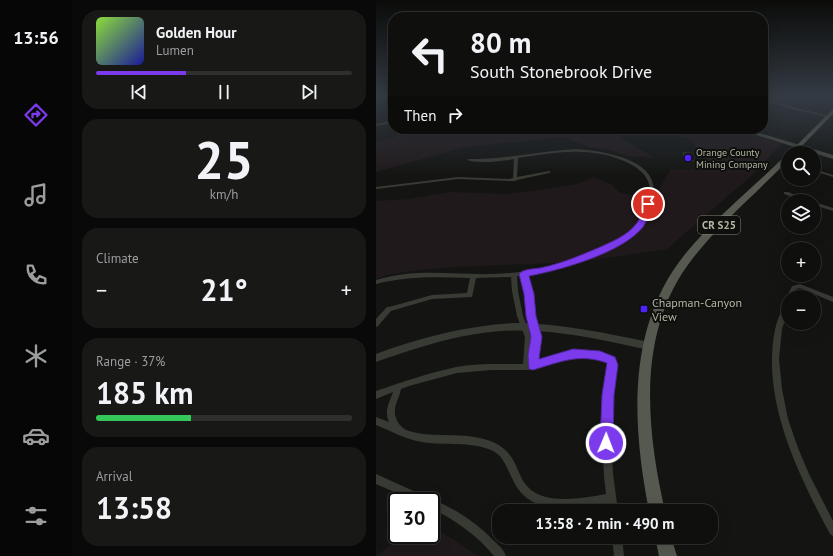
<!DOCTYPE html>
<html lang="en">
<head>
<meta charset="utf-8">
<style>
	:root { --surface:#0f100e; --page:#181917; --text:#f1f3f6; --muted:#9b9d9e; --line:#2f302e; --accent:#7c3aed }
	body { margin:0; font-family:"PT Sans",sans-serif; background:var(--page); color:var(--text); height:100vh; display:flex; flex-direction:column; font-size:15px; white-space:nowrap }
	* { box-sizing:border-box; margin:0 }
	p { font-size:13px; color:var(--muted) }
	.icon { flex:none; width:22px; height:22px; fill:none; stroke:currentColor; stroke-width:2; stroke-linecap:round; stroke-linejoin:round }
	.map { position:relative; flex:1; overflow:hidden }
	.panel { display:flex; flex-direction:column; gap:10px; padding:10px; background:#080908; width:304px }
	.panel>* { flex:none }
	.top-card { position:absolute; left:12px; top:12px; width:380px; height:122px; border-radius:16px; box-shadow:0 4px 16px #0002,0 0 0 1px var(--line); background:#0f100e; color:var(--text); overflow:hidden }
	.buttons { position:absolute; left:405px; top:146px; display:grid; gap:8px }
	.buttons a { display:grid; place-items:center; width:40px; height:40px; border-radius:50%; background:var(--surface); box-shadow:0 4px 16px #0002,0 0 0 1px var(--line); font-size:20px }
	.speed { position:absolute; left:12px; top:492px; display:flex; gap:8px; font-size:20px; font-weight:700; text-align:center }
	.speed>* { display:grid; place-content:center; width:52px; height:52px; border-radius:50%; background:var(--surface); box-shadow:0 4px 16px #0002,0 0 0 1px var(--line); line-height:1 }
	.speed .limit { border:2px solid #111; border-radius:6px; background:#fff; color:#111 }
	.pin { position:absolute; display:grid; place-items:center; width:34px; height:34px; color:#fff; margin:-17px; border:2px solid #fff; border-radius:50%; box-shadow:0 1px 4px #0007 }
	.me { position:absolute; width:44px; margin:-22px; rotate:1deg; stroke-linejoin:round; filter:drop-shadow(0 0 3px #0008) }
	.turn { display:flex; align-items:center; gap:14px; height:84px; padding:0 16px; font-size:18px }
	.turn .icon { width:52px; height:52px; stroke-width:2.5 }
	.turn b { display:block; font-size:28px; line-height:34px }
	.then { display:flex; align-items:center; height:38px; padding:0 16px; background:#0003; gap:8px; font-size:15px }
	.big { font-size:30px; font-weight:700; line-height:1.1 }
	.panel .card { flex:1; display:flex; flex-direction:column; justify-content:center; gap:6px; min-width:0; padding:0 14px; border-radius:16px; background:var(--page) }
	.panel .dial { align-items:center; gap:0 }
	.dial b { font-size:52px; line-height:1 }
	.song { display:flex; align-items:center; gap:12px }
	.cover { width:48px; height:48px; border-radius:6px; background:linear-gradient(135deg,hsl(90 70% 55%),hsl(240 70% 35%)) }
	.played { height:4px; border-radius:2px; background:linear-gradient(90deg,var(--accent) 35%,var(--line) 35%) }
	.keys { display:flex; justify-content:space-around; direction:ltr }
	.heat { display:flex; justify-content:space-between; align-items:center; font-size:22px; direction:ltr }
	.charge { height:6px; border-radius:3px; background:linear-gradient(90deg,#34c759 37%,var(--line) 0) }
	.trip { position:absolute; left:116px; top:504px; width:226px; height:40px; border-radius:16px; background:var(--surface); box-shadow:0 4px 16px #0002,0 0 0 1px var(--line); font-weight:700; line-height:40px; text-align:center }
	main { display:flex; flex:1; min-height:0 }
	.tab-bar { display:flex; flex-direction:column; width:72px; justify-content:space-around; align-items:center; background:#060606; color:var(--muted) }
	.tab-bar .icon { width:28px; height:28px }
	.tab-bar .on { color:var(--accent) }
	.tab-bar b { font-size:18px; color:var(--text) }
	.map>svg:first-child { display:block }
</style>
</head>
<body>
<main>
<nav class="tab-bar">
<b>13:56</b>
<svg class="icon on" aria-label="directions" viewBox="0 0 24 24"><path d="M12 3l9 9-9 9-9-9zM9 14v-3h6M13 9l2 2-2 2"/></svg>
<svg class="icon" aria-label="music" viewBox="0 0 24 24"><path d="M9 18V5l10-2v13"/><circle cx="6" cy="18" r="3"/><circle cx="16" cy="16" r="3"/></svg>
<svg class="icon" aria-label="phone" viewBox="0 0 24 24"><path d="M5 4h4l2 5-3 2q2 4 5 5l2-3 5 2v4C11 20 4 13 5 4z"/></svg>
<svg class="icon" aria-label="climate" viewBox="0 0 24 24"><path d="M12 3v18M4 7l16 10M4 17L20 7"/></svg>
<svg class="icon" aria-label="car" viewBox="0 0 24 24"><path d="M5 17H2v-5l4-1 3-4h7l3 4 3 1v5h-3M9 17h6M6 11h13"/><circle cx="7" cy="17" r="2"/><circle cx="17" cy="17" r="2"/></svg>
<svg class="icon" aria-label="filters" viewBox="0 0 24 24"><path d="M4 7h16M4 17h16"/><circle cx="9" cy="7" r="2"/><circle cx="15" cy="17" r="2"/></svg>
</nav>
<section class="panel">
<div class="card">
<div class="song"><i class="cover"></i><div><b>Golden Hour</b><p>Lumen</p></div></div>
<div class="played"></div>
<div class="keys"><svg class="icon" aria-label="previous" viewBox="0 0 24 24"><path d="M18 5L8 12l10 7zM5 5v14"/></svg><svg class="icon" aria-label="pause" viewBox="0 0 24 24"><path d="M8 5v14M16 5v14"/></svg><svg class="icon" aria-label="next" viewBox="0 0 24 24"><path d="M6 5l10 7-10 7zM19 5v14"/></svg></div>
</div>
<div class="card dial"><b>25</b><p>km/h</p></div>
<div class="card"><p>Climate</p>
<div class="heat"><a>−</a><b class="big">21°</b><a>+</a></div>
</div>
<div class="card"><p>Range · 37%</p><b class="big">185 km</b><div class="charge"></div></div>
<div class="card"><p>Arrival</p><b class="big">13:58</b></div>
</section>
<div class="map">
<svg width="457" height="556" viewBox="0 0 457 556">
	<rect width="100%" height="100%" fill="#141513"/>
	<!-- green -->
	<path fill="#20191b" d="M29,129h217l-3,4 2,5 34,20 -26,-2 -29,-8 -11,-1 -27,-10 -96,10 -90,25v-30l19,-5z
		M277,129h81l48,15 -31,32 -84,73 -88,13 -127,5 -41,4 -24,4 -11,4v-78l33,-2 41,-7 55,2 28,-3 44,-7 17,-7 17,7 8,8 11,3 10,1 17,-4 14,-23 19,1 12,-6 1,-8 -12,-16 -30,-10z
		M55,525l47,31h-102l28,-21h27z"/>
	<!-- building -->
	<path fill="#242623" d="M306,152h8l4,10 -10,-1z"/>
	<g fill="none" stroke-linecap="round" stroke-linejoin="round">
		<!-- minor -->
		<path fill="#383a34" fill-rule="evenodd" d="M387,98l6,2 3,-1v2l25,7 33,8 -2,1 -33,-7 -25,-8 -7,5v-3l4,-3 -4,-1z
			M17,118v3l-5,3 -12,2v-2l10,-2z
			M198,149c22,1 74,8 79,35 2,6 -1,12 -3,18 -3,14 -5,24 -18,34 -8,7 -19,11 -29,16 -25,10 -49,19 -76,23l5,19 2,22 6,21 -3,18v6c11,-3 26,-10 37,-11 9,-1 32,4 41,8l1,2 -4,41 -1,37 2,36 5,37h-10l-1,-8c-32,6 -76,14 -93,-21 -7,-12 -9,-26 -23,-32 -22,-9 -46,-4 -69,-8 -17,-3 -31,-11 -46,-17v-8l13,5c-5,-12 0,-18 4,-30l-17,7v-8c26,-9 53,-18 80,-24 20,-4 46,-3 67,-3l2,-27 -8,-21 -5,-25 -1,-14 -35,1 -4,19 -40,2 -41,12 -13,15 -2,1v-8l11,-12h2l43,-12 35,-2 3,-15c-33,-1 -62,-2 -94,6v-4c10,-3 20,-5 30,-6 29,-3 59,1 88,0 30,-1 60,-7 89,-18 17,-7 46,-17 56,-34 4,-6 5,-13 6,-20 2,-6 5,-12 4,-18 -2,-8 -9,-14 -15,-18 -37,-21 -76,-14 -116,-8l-1,19 32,-6 2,1 -2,1 -32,7 -2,1h-6l-51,-2 -82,10v-2l82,-10 51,2 4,-1 1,-19c-12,2 -37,5 -47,1l2,-1c35,1 70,-8 105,-10zM141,276h4l5,18 2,22 6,21 -3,10v-10l-8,-21 -5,-25zM197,356h7l28,6c0,13 -3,26 -4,40 -2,30 -2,61 2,92 -23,4 -62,12 -79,-8 -5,-5 -7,-12 -10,-18 -7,-17 -16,-24 -33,-29 -22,-6 -45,-2 -67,-6 -4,-1 -10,-2 -14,-5 -1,-1 -3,-3 -4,-4 -9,-14 -1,-21 2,-35l8,-3 48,-13 34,-3h36l6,-1z
			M438,169l19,6v2l-19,-6z
			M408,192h4l22,9h-7l-19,-7z
			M438,202l19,6v3l-19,-6z
			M424,284l33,13v5l-33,-14 -4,1 -3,8h-5v14l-6,18 -3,30 3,30 6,30 10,29 11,26 24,47v15l-3,-2c-32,-60 -69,-134 -55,-204 2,-10 7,-20 10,-29l1,-2h2l-1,-2 5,-11z
			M0,474l53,24 1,1 4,1c23,10 43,23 60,41 5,4 10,9 12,15h-12c-17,-21 -39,-36 -63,-48v-7h-16l-39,-17z
			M236,537h10l2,19h-10z"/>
		<!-- tertiary -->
		<path fill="#383a34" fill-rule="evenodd" d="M138,323c46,0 90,10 135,19l3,1 2,3 -2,3 -3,1c-37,-8 -75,-17 -114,-19 -56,-4 -107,13 -159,31v-8c45,-17 90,-28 138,-31z"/>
		<!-- secondary -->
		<path fill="#474a41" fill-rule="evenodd" d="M361,129h9l87,26v4z"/>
		<!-- primary -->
		<path fill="#56594f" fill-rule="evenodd" d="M457,109v5l-38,39 -7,1z
			M412,154v6c-31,33 -67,62 -95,98 -57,72 -47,169 -28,253h-16c-17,-87 -23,-185 37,-258 30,-36 67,-65 100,-98z
			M279,537h16l6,19h-18z"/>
	</g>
	<!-- sky -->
	<linearGradient id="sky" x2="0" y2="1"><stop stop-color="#0b0c0a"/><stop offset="0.55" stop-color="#343b44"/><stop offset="1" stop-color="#343b44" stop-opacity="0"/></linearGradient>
	<rect width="457" height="175" fill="url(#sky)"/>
	<!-- route -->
	<path fill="#7c3aed" stroke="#51269a" d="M272,202l3,2c-2,8 -3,16 -8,23 -21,26 -82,43 -114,49l5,18 2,22 6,21 -3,22 34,-10 27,2 15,6 3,8 -4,30 -1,48 -2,5 -5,2 -4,-2 -2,-5 2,-48 5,-32c-28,-10 -47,-1 -74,7l-4,-1 -1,-14 3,-18 -5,-21 -2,-22 -5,-20c4,-5 14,-5 21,-6 20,-4 39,-12 58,-20 15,-7 29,-12 39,-25 5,-6 4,-19 11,-21z"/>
	<!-- markers -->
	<g fill="#5021ff" stroke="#0f100e" stroke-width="1.5">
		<circle cx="312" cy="158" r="4"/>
		<rect x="264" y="305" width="8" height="8" rx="2"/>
	</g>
	<g text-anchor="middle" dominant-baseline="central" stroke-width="4" stroke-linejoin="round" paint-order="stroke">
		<!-- far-poi labels -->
		<g font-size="10" fill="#b2b6a3" stroke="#0f100e" text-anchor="start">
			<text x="320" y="152">Orange County<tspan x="320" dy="12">Mining Company</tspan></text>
		</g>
		<!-- shield labels -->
		<rect fill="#0f100e" stroke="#818476" stroke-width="1" x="322" y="216" width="42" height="18" rx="3"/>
		<g font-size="11" font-weight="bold" fill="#b2b6a3">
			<text x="343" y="225">CR S25</text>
		</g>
		<!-- poi labels -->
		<g font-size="12" fill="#b2b6a3" stroke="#0f100e" text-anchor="start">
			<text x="276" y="302">Chapman-Canyon<tspan x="276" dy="14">View</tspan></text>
		</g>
	</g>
</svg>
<div class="buttons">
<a><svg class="icon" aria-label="search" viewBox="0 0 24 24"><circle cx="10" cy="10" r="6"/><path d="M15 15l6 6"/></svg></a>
<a><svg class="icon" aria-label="layers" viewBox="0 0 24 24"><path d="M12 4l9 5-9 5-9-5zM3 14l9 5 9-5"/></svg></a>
<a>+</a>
<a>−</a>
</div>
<div class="speed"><div class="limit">30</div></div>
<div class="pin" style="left:272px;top:204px;background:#d93025"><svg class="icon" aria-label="arrive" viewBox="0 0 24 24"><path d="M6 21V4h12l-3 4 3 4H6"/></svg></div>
<svg class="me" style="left:230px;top:443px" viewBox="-20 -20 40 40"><circle r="17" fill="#7c3aed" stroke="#fff" stroke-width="3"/><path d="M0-11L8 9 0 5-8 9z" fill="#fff"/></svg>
<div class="trip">13:58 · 2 min · 490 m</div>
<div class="top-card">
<div class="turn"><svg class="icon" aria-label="left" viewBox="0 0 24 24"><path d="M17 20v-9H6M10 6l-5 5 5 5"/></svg><div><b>80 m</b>South Stonebrook Drive</div></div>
<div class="then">Then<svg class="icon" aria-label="right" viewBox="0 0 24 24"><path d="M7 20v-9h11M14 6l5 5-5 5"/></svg></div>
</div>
</div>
</main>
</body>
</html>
